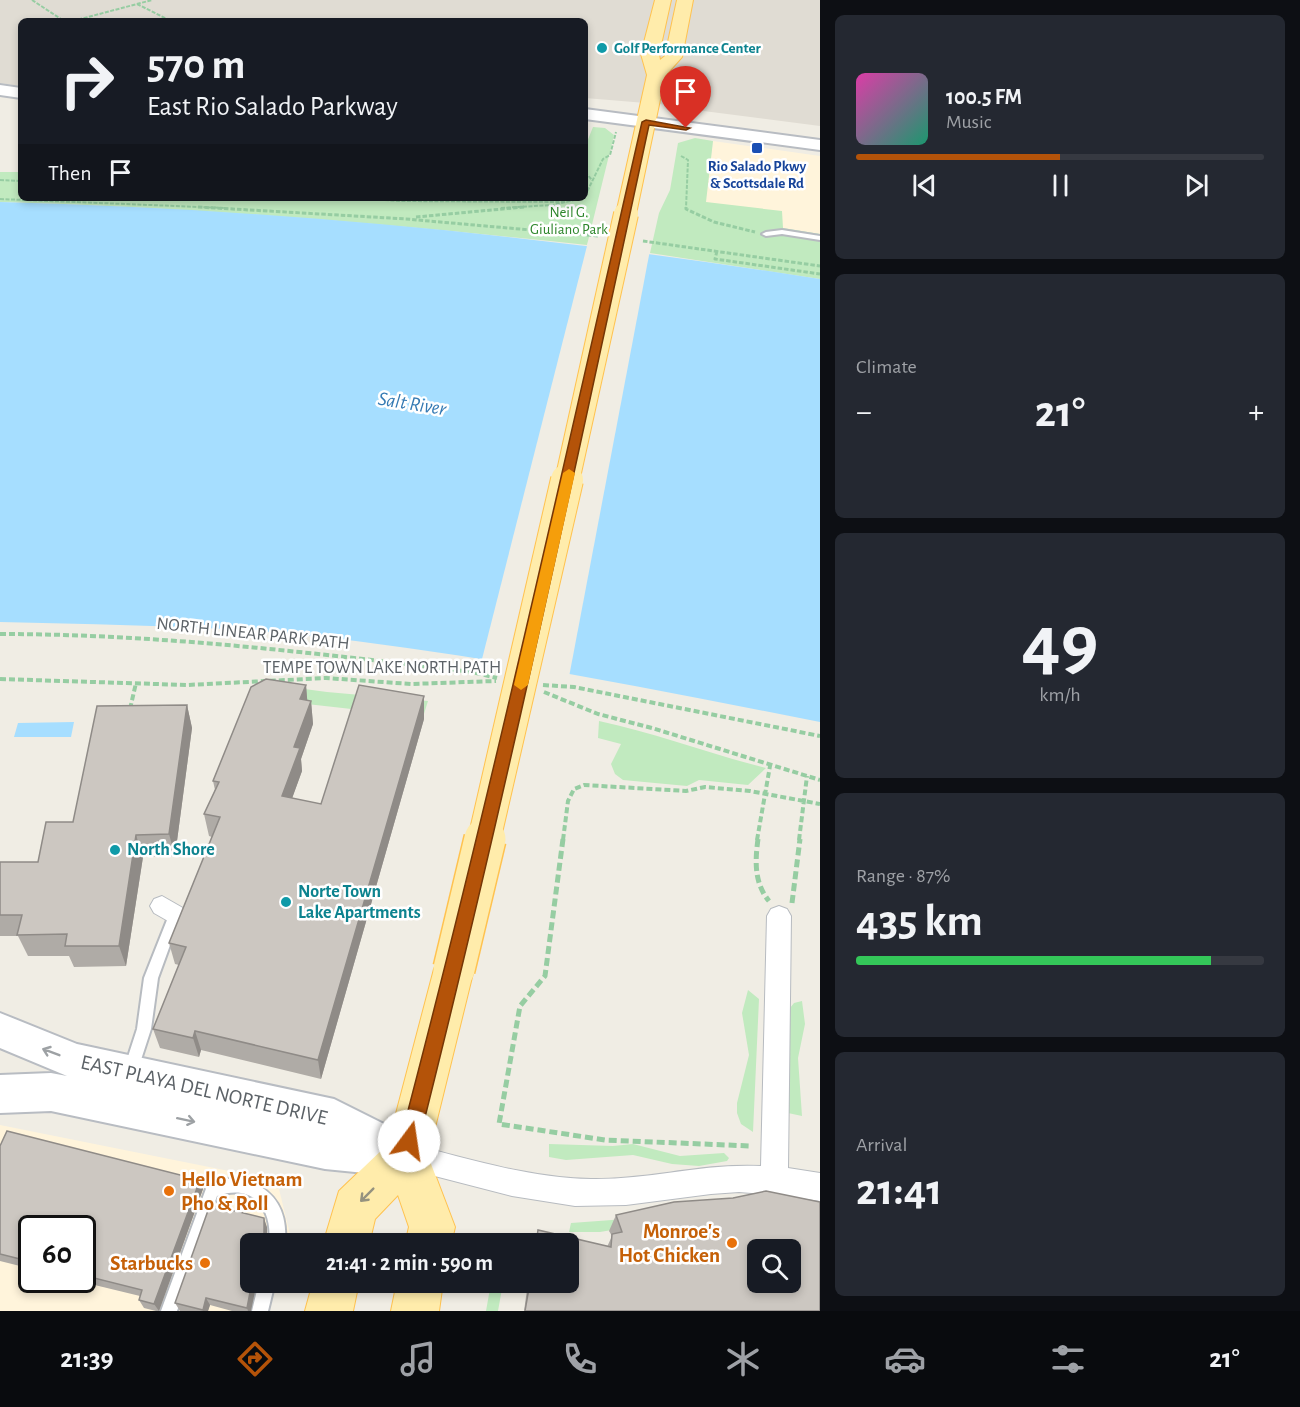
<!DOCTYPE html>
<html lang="en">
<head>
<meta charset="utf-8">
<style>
	:root { --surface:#171b24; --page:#242831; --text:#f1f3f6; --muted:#9ea1a6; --line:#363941; --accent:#b45309 }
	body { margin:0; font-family:"Alegreya Sans",sans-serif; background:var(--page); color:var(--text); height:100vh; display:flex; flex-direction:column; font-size:22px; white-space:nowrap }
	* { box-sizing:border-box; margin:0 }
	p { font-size:20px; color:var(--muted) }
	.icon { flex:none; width:33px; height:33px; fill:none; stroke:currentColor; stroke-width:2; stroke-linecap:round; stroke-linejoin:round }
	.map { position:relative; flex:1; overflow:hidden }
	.side { display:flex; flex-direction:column; gap:15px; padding:15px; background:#0d0f14; width:480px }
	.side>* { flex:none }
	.banner { position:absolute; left:18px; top:18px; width:570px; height:183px; border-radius:9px; box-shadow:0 3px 9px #0003; background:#171b24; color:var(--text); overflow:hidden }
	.controls { position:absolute; left:747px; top:1239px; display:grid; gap:12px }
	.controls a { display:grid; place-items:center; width:54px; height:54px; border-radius:9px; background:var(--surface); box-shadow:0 3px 9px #0003; font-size:30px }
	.speed { position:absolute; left:18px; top:1215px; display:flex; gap:12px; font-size:30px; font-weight:700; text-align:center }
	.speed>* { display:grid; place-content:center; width:78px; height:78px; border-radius:50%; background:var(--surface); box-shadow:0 3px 9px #0003; line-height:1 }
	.speed .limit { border:3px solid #111; border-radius:9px; background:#fff; color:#111 }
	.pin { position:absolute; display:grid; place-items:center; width:51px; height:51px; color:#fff; margin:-62px -26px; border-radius:50% 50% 50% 0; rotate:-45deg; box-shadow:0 0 6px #0007 }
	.pin .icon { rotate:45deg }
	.me { position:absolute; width:66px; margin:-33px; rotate:14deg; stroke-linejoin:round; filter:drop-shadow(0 0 4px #0008) }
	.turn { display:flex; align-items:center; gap:21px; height:126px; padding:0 30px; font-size:27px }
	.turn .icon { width:78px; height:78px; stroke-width:2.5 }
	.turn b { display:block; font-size:42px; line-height:51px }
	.then { display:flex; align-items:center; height:57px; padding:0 30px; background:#0003; gap:12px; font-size:22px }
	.big { font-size:45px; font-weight:700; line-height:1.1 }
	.side .card { flex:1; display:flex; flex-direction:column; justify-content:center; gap:9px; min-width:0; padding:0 21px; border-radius:9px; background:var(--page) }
	.side .dial { align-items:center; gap:0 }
	.dial b { font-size:78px; line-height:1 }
	.song { display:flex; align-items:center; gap:18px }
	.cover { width:72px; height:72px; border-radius:9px; background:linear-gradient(135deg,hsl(320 70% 55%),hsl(160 70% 35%)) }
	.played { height:6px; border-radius:3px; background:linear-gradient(90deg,var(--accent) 50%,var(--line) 50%) }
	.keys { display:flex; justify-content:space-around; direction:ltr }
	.heat { display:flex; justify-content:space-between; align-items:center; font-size:33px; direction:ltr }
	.charge { height:9px; border-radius:4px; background:linear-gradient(90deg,#34c759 87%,var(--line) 0) }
	.trip { position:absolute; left:240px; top:1233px; width:339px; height:60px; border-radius:9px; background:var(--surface); box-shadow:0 3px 9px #0003; font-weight:700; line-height:60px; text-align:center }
	.tab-bar { display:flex; height:96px; justify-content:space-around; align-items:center; background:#090b0e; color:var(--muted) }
	.tab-bar .icon { width:42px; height:42px }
	.tab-bar .current { color:var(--accent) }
	.tab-bar b { font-size:27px; color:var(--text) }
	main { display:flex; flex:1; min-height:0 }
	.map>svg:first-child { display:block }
</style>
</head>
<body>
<main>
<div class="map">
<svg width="820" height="1311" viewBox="0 0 820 1311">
	<rect width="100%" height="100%" fill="#f0ede4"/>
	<!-- commercial -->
	<path fill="#fff4db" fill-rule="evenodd" d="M713,141l107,15v78l-37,-6 -78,-26z
		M0,1125l234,47 45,17 11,45 -3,9 -37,1v38l26,1 -8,28h-268zM32,1228h50v52h-50z"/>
	<!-- education -->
	<path fill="#e0dcd3" d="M0,0h820v126l-132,-17 -6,-3 -97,-8v-77h-564v65l-21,-3z"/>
	<!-- green -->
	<path fill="#c1eabf" d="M593,127l12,1 9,7 -27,110c-195,-21 -391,-38 -587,-43v-30h21v26h564v-51z
		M695,138l18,3 -7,61 76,9 1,17 37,6v45l-170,-26 9,-40 11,-23 8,-47z
		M274,685l53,7 101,9 -5,16 -152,-17z
		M599,721c57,12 111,33 167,47l-18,17 -49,-5 -12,6 -64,-6 -8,-6 -4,-10 10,-20 -23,-6z
		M748,990l11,9 -6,133 -12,-8 -4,-11v-10l12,-48 -7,-42z
		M802,1001l3,23 -7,34 4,58 -14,-3 2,-105 4,-5z
		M549,1144l64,2 20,-2 47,12 44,-3 5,5 -2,3 -28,5 -27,-2 -39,-9 -67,5 -17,-3z
		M676,1210l2,9 -78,13h-31l2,-9 41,-3z
		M491,1283h12l-5,28h-12z"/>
	<!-- water -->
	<path fill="#a6deff" d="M0,202c275,7 548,34 820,77v443c-171,-34 -342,-68 -516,-87 -100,-10 -203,-10 -304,-13z
		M74,722l-3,15h-57l4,-14z"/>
	<!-- pier -->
	<path fill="#f0ede4" d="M588,242l62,8 -81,427 -88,-14z"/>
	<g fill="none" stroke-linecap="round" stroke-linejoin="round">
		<!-- lane casing -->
		<g stroke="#b7bbc0" stroke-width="4">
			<path id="lane" d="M782,230l38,6v4l-38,-6 -16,2 -4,-2 4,-2z
				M175,909l4,2 2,4 -23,63 -7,51 -13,40 -2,5 -5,2 -5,-2 -2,-5 13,-40 7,-51 25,-63 2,-4z
				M239,1178c34,9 49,30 46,66h-16c4,-35 -15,-61 -52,-48l-40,115h-16l46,-125 19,-7z
				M259,1282h16l-7,29h-16z"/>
		</g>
		<!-- street casing -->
		<g stroke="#b7bbc0" stroke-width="2">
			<path id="street" d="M162,896l21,12 4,7 -4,7 -8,3 -21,-12 -4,-7 4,-7z
				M779,906l8,3 4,7 -3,252 32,5v28l-41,-6 -40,-3 -28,2 -85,11 -51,1 -63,-10 -116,-30 -3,-10 3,-10 10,-3c61,15 122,35 185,36 57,1 112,-16 170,-13l6,-250 4,-7z"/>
		</g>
		<!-- secondary casing -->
		<g stroke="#b8bcc2" stroke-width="4">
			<path id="secondary" d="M0,85l21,3v10l-21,-3z
				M585,109l235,31v10l-235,-31z
				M0,1013l77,31 257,55 86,43 6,14 -6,14 -14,6 -6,-3 -5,3 -70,-7 -274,-58 -51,2v-38l51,-2 16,3 -67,-28z"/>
		</g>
		<!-- primary casing -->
		<g stroke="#ffc24f" stroke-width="2">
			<path id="primary" d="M655,0h16l-12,54 1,6 5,-4 12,-56h16l-11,57 -17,19 -29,138 -3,4 -7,2 -7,-2 -3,-4 31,-139 -6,-21z
				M454,951l14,5 6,13 -46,187 27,71 -4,17h-46l4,-17 -11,-32 -23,24 -6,25h-46l16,-53 49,-47 46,-175 6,-13z
				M313,1282h46l-6,29h-48z
				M397,1282h46l-4,29h-48z"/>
		</g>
		<!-- path-far3 -->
		<path stroke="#96cda2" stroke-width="2" stroke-dasharray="4 1.5" stroke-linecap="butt" d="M32,0l32,21
			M137,4l34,17
			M73,21l79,-21
			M681,156l7,4 -2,48
			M585,172l7,8
			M0,180l21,1
			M585,196l18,-37 7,-4 6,-23
			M352,198l47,3 168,1
			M0,199l224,9
			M501,208l52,-3 29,-7"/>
		<!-- path-far2 -->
		<path stroke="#96cda2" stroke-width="3" stroke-dasharray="4.5 2" stroke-linecap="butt" d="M198,207l208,12 193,17
			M686,207v2l28,13 41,10
			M416,217l108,-10
			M643,241l177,25
			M717,251l-2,8 105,15"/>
		<!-- path-far1 -->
		<path stroke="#96cda2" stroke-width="4" stroke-dasharray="6 3" stroke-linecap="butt" d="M0,634c159,0 315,19 472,38l25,6
			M0,679l187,6 139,-7 85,6 85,-3
			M543,685l31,2 246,49
			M544,692l54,22 54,14 168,52
			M130,709l6,-26
			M563,840l5,-39 6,-12 10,-4 102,6 19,-4 45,4 70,13
			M757,840l13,-74
			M799,840l8,-64"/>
		<!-- path -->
		<path stroke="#96cda2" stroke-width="5" stroke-dasharray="8 4" stroke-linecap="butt" d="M563,839l-18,137 -25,30 -21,118 106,16 146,6
			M758,839c-3,22 -4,44 11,62
			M792,903l8,-64"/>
		<!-- lane -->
		<use href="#lane" fill="#fff" fill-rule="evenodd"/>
		<!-- street -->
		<use href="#street" fill="#fff" fill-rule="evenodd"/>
		<!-- secondary -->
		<use href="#secondary" fill="#fff" fill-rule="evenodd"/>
		<!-- primary -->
		<use href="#primary" fill="#ffecab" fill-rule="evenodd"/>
		<!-- primary-bridge-far2 casing -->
		<g stroke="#ffc24f" stroke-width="26" stroke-linecap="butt">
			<path id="primary-bridge-far2" d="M567,481l59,-267"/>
		</g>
		<!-- primary-bridge-far1 casing -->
		<g stroke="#ffc24f" stroke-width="34" stroke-linecap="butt">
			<path id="primary-bridge-far1" d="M484,840l83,-360"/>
		</g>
		<!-- primary-bridge casing -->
		<g stroke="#ffc24f" stroke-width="44" stroke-linecap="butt">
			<path id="primary-bridge" d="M454,969l31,-130"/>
		</g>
		<!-- primary-bridge-far2 -->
		<use href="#primary-bridge-far2" stroke="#ffecab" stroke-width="24"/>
		<!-- primary-bridge-far1 -->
		<use href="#primary-bridge-far1" stroke="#ffecab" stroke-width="32"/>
		<!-- primary-bridge -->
		<use href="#primary-bridge" stroke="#ffecab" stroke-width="41"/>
	</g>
	<!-- wall -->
	<path fill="#afaba6" d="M306,685l1,15 4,1 2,23 -12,35 1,12 -10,27 29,6 103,-108v23l-103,360 -120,-29 -2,7 -39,-9 -7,-19 26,-64 -4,-1 -6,-21 43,-106 -3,-1 -5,-22 11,-24 -2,-9z
		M187,705l5,23 -17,128 -32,1 -17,109 -52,1 -5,-11h-41l-10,-20h-18v-74h38l35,-40z
		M0,1146l200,34 3,9 -44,122h-3l-12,-3 -5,-8 1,-4 -66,-16h8v-52h-50v41l-32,-8z
		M616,1215l204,96h-296l4,-29h40v-38h-34l4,-14 69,17 5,-11 -3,-5z
		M267,1227l-17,17 1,67h-19l-22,-6 -2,6h-28l-5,-8z"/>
	<!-- shaded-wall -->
	<path fill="#8f8b87" d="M306,685l2,24 3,-8 2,23 -12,35 1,12 -17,47 -3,-22 18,-97z
		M424,696v23l-103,360 -3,-19z
		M187,705l5,23 -17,128 -6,-22z
		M136,835l7,22 -17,109 -7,-20z
		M195,1031l6,19 -2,7 -6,-19z
		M200,1180l3,9 -44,122 -5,-7z
		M264,1218l3,9v14l1,-3 1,6h-3l-2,-9z
		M252,1282h5l-6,29h-3l-1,-3z
		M206,1298l4,7 -2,6h-5v-1z"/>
	<!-- building -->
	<path fill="#ccc7c1" stroke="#8f8b87" stroke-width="1.5" fill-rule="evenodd" d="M266,679l40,6 -6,14 11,2 -17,46 6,1 -18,48 39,8 38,-119 65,11 -106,364 -123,-29 -2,7 -40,-9 33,-82 -17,-4 51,-126 -16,-3 15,-32 -6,-1 38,-94z
		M187,705l-18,129 -33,1 -17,111h-54l2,-12 -50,1 5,-20h-22v-53h38l8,-40h27l24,-116z
		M7,1131l193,49 -46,124 -15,-4 3,-10 -60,-15v-47h-50v34l-32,-8v-108z
		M766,1191l54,11v109h-295l5,-29h38v-38h-32l2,-14 73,17 1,-13 10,-2 -6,-17 58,-13 59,-4zM758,1250h32v32h-32z
		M210,1205l54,13v17l4,3 -2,6h-16v38h2l-5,26 -41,-10 -3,12 -28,-7z"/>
	<!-- one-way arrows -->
	<defs><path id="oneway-shaft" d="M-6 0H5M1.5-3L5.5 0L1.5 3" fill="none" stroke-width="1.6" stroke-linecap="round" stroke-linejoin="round" transform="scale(1.5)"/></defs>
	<g stroke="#9da1a4">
		<use href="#oneway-shaft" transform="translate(51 1052) rotate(-159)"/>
		<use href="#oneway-shaft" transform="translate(186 1120) rotate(12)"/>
	</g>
	<use stroke="#95927f" href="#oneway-shaft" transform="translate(367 1195) rotate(135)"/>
	<!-- route -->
	<path fill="#b45309" stroke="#753606" stroke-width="1.5" d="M646,120l44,8 -4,2 -37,-5c-73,340 -145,680 -230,1016l-3,7 -7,3 -6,-3 -3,-7c89,-337 164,-678 242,-1019z"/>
	<!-- slow -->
	<path fill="#f59e0b" d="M569,469l6,4 -47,212 -7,5 -7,-5 49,-212z"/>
	<!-- markers -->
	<g fill="#0f9aa8" stroke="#fff" stroke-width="2">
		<circle cx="602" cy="48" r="6"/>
		<circle cx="115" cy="850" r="6"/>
		<circle cx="286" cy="902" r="6"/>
	</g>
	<rect fill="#1a4fb4" stroke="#fff" stroke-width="2" x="751" y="142" width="12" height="12" rx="3"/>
	<g fill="#e8710a" stroke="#fff" stroke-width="2">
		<circle cx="169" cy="1191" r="6"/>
		<circle cx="732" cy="1243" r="6"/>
		<circle cx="205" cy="1263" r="6"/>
	</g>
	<g text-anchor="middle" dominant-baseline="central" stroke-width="5" stroke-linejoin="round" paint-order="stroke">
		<!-- far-culture labels -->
		<g font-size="15" font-weight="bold" fill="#0d838f" stroke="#fff" text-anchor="start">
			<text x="614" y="48">Golf Performance Center</text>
		</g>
		<!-- far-transit labels -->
		<g font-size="15" font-weight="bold" fill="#164399" stroke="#fff">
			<text x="757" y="166">Rio Salado Pkwy<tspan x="757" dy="17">&amp; Scottsdale Rd</tspan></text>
		</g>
		<!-- far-park labels -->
		<g font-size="15" fill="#2e862c" stroke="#fff">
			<text x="569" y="212">Neil G.<tspan x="569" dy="17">Giuliano Park</tspan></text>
		</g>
		<!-- street labels -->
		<g font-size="18" fill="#5c6267" stroke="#fff">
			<text transform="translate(253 634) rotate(6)">NORTH LINEAR PARK PATH</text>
			<text x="382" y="668">TEMPE TOWN LAKE NORTH PATH</text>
		</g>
		<!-- culture labels -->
		<g font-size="18" font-weight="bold" fill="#0d838f" stroke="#fff" text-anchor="start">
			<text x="127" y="850">North Shore</text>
			<text x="298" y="892">Norte Town<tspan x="298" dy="21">Lake Apartments</tspan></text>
		</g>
		<!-- water labels -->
		<g font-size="20" font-style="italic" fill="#357ab3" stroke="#fff">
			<text transform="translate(412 404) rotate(9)">Salt River</text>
		</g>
		<!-- near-street labels -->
		<g font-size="21" fill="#5c6267" stroke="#fff">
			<text transform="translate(204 1090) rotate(13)">EAST PLAYA DEL NORTE DRIVE</text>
		</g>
		<!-- near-food labels -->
		<g font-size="21" font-weight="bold" fill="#c56008" stroke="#fff" text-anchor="end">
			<text x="181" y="1179" text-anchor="start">Hello Vietnam<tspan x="181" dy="24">Pho &amp; Roll</tspan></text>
			<text x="720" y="1231">Monroe's<tspan x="720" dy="24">Hot Chicken</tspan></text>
			<text x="193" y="1263">Starbucks</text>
		</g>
	</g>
</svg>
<div class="controls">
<a><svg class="icon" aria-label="search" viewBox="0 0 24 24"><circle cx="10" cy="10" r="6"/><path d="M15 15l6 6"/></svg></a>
</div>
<div class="speed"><div class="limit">60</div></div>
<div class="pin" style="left:686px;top:128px;background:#d93025"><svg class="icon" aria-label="arrive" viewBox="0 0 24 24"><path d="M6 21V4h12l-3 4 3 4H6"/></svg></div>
<svg class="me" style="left:409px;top:1141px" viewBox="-20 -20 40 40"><circle r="19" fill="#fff"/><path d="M0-13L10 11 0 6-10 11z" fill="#b45309"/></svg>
<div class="trip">21:41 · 2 min · 590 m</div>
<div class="banner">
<div class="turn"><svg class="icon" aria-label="right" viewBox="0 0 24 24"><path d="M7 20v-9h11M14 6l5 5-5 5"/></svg><div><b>570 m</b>East Rio Salado Parkway</div></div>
<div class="then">Then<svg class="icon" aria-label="arrive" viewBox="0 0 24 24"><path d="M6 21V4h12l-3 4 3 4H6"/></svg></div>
</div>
</div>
<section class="side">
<div class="card">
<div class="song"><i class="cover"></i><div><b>100.5 FM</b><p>Music</p></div></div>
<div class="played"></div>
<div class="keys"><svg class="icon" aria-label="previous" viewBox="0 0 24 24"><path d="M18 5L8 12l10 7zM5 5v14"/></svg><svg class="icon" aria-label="pause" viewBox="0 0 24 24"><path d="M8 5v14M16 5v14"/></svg><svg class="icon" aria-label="next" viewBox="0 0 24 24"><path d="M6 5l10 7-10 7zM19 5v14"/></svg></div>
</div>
<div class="card"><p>Climate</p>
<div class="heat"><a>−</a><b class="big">21°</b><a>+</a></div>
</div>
<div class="card dial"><b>49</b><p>km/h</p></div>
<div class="card"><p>Range · 87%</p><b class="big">435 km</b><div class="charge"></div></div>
<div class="card"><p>Arrival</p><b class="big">21:41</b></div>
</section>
</main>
<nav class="tab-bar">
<b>21:39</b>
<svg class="icon current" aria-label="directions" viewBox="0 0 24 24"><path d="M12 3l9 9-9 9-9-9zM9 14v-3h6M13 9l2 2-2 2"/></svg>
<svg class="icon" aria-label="music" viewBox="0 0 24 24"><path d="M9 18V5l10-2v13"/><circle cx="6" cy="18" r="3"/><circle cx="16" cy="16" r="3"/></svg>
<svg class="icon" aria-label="phone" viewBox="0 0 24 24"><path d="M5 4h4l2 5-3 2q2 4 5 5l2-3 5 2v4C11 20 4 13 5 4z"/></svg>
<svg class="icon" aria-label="climate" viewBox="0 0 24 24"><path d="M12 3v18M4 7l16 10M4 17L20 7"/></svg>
<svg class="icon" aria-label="car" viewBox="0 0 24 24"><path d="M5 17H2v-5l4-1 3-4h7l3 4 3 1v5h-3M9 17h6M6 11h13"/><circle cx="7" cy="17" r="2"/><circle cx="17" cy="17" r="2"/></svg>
<svg class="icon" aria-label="filters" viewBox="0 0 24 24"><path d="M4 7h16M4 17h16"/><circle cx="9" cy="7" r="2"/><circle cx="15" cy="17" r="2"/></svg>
<b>21°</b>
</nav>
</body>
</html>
